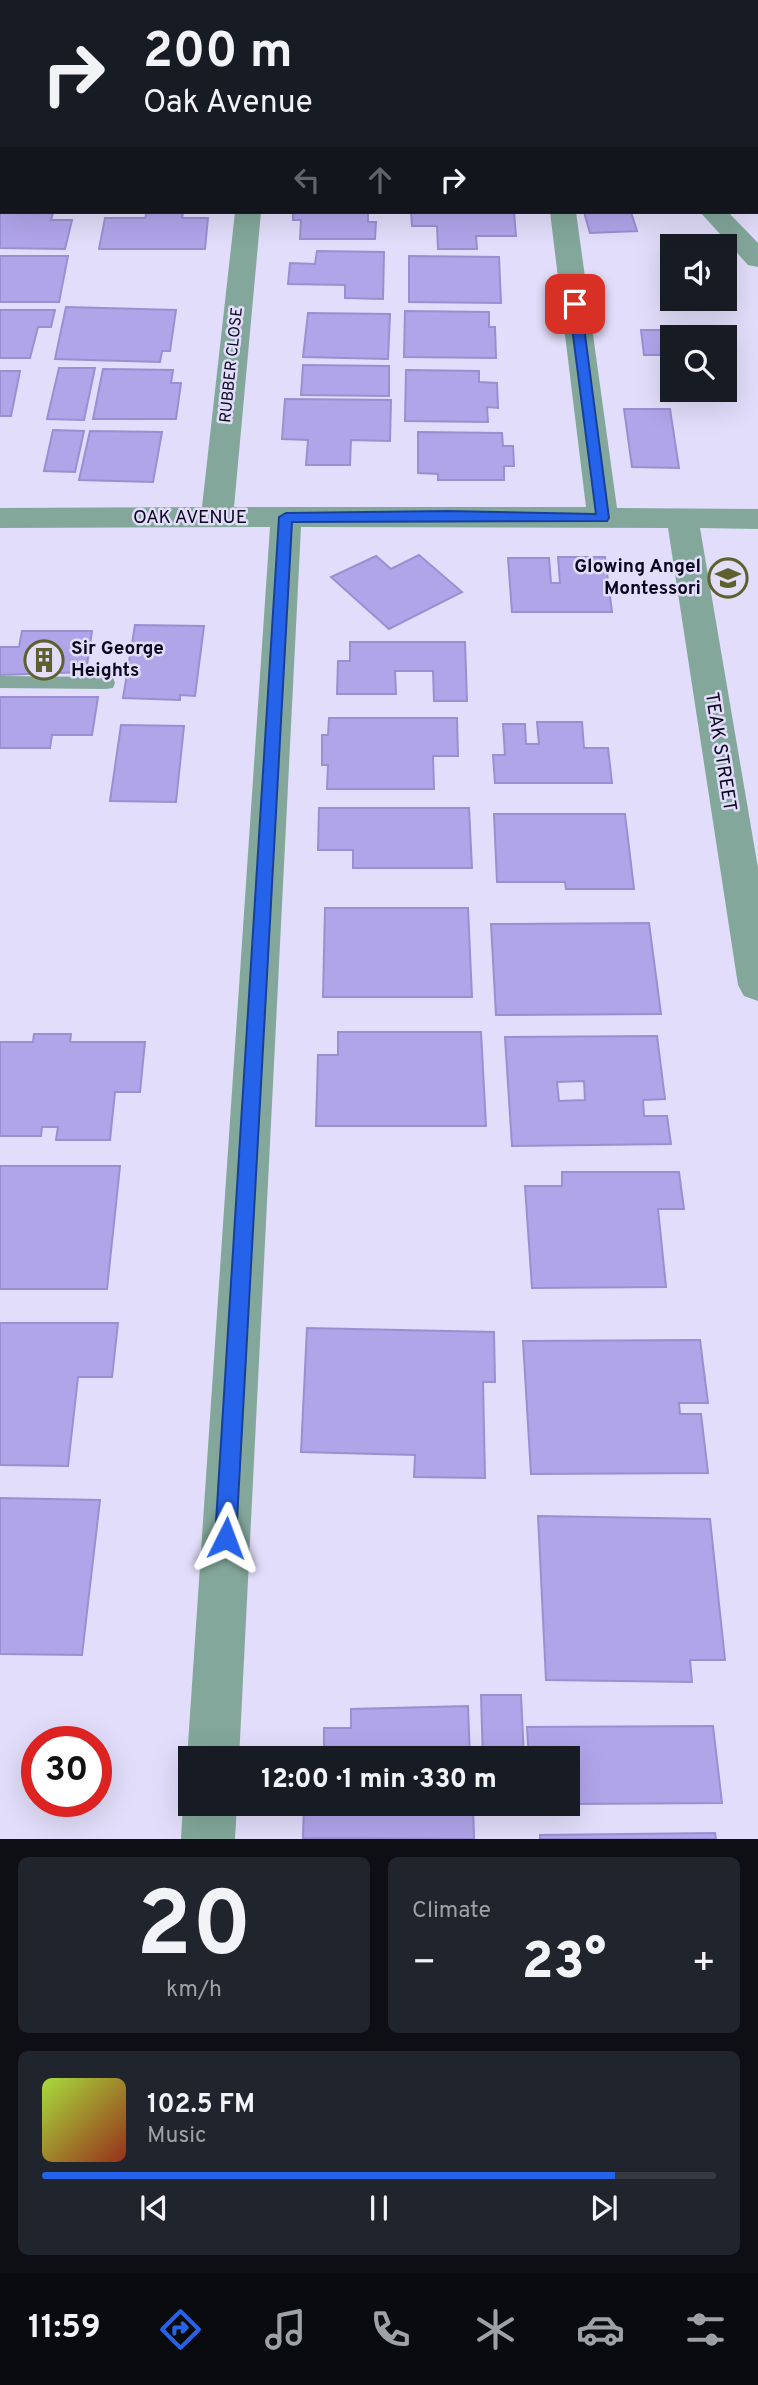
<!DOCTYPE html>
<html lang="en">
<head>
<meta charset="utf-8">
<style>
	:root { --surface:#171b24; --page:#20242c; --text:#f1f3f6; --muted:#9ea1a6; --line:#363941; --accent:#2563eb }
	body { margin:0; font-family:Overpass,sans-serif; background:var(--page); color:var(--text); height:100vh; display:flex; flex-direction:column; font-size:26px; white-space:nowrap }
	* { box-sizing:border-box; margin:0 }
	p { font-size:23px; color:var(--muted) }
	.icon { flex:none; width:38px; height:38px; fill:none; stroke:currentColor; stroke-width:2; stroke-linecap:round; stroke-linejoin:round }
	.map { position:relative; height:1839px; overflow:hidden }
	.drawer { display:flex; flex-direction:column; gap:18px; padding:18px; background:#0d0f14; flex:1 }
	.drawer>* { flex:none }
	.hud { position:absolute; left:0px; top:0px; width:760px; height:214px; box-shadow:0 7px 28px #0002; background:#171b24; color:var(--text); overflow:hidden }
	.tools { position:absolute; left:660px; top:234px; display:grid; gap:14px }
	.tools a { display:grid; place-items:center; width:77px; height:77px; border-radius:0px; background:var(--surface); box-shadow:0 7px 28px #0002; font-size:35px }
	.speed { position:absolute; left:21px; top:1726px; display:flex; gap:14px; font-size:35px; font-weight:700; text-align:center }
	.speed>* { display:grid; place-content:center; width:91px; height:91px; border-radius:50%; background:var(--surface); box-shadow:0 7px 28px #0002; line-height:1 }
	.speed .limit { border:10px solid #d22; background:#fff; color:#111 }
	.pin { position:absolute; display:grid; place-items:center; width:60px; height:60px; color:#fff; margin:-30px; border-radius:14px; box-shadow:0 4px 10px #0006 }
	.me { position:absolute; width:77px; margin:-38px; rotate:3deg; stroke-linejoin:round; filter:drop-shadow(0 0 5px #0008) }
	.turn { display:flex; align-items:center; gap:24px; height:147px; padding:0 28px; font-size:32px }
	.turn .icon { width:91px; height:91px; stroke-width:2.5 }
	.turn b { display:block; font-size:49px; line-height:60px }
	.lanes { display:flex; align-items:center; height:66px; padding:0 28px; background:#0003; justify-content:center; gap:35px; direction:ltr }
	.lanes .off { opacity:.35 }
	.big { font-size:52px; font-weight:800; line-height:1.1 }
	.drawer .tile { flex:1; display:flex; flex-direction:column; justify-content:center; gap:10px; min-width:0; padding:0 24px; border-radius:10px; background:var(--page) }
	.drawer .dial { align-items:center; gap:0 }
	.dial b { font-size:91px; line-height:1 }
	.song { display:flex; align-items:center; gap:21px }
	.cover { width:84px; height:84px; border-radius:10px; background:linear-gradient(135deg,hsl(80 70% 55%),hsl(10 70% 35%)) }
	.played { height:7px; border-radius:4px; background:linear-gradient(90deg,var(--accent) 85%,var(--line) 85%) }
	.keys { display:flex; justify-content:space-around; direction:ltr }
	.heat { display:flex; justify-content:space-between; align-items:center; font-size:38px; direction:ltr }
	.drawer .tiles { flex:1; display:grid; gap:18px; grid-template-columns:1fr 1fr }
	.tile:last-child { grid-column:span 2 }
	.trip { position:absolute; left:178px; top:1746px; width:402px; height:70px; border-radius:0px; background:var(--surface); box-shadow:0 7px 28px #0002; font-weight:800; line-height:70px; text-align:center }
	.dock { display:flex; height:112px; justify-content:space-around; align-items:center; background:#090b0e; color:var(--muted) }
	.dock .icon { width:49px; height:49px }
	.dock .current { color:var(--accent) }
	.dock b { font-size:32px; color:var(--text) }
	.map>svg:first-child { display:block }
</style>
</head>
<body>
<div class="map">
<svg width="758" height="1839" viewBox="0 0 758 1839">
	<rect width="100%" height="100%" fill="#e1ddfa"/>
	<!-- building -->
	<path fill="#b1a5ea" stroke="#9a8fd2" stroke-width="2" fill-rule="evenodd" d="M107,0h115l-116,2z
		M284,0h119v2h-119z
		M0,205l2,7h39l12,1 -2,7h21l-7,29 -65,-1z
		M147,212l36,1 -1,5h26l-3,31h-106l6,-31h40z
		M293,212h75v10h8l-1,17h-75l1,-19h-8z
		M411,212h103l2,24h-40l1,13h-39l-1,-23h-25z
		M584,212h47l6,19 -47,2z
		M317,251l67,1 -1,47 -38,-1v-13l-57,-1 2,-21 25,1z
		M0,256h68l-9,46h-59z
		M409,256l90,1 2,46 -92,-1z
		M66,307l110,3 -6,41h-8l-2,11 -105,-3z
		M0,310h55l-4,17h-13l-8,31h-30z
		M405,311l84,1v15h6l1,31 -92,-1z
		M308,313l82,1 -2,45 -85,-2z
		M641,330h65l2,8h-36v17h-28z
		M303,365l86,1v30l-88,-1z
		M59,368h36l-11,52 -37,-1z
		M103,369l70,1 -2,13h10l-5,36h-83z
		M406,370l73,1v11l18,1 1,25 -11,-1 1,15 -83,-1z
		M0,371h20l-9,45h-11z
		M285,399l106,1 -1,41 -39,-1 -1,25h-44l2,-25 -26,-1z
		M624,409h46l9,59 -47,-1z
		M53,430l31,1 -9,41 -31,-1z
		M90,431l72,1 -9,50 -74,-2z
		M418,432l84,1 1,13h10l1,20h-10v14h-66v-6l-20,-1z
		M419,555l43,37 -73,37 -58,-52 45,-21 15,13z
		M558,557h47l7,55h-100l-4,-54h41l2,25h9z
		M135,625l69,1 -9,70 -15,-1v5l-57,-2z
		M22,631h70l-6,41 -86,3v-28h19z
		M350,642h115l2,59h-33l-1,-30h-38l1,23h-59l1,-33h12z
		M0,697h98l-6,38h-40l-2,13h-50z
		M329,718h128l1,38h-25l1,33h-107l1,-24h-6v-30h6z
		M537,722h45l2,26h24l4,35h-117l-2,-28h12l-2,-31h22l1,20h13z
		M121,725l63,1 -8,76 -66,-1z
		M319,808h150l3,60h-119v-18h-35z
		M494,814h131l9,75h-68l-1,-7h-68z
		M325,908h143l4,89h-149z
		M649,923l12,91 -165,1 -5,-91z
		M338,1032h143l5,94h-170l2,-71h20z
		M34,1034h37l-1,8h75l-5,50h-25l-5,48h-54l2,-13h-16l-1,9h-41v-94h33z
		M657,1036l8,63 -22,1 1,16h23l4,28 -159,2 -7,-109zM584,1081l1,19 -26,1 -2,-19z
		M0,1166h120l-13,123h-107z
		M562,1172h117l5,37h-26l8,78 -134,1 -7,-102h37z
		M0,1323h118l-6,54h-34l-10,89 -68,-1z
		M307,1328l187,4 1,50h-12l2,96 -71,-1 1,-22 -114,-3z
		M700,1340l8,63h-29l1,11h21l7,59 -177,1 -8,-133z
		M0,1498l100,2 -18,155 -82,-1z
		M538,1516l172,3 15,141h-35l2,22 -146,-2z
		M481,1695h40l3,64h-41z
		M468,1706l2,53h-146v-31h27v-19z
		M713,1726l9,77 -153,1v-45h-40l-2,-32z
		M304,1804h169l1,35 -171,-1z
		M715,1833l1,6h-176v-4z"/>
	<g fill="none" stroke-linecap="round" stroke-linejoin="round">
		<!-- service -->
		<path fill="#83a89b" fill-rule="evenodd" d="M0,676l106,1 7,1 2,5 -2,5 -7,1 -106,-1z"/>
		<!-- minor -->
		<path fill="#83a89b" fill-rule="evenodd" d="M419,0h22l1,2h-23z
			M235,212h26l-27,295h352l-36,-295h26l41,296 141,1v20l-58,-1 58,340v133l-14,-5 -6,-11 -70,-457 -367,-1 -62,1232h-48v10l-4,-10 83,-1232 -270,1v-20l202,-1z
			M191,1786v18h46l-2,35h-54l2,-35z"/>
		<!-- tertiary -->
		<path fill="#83a89b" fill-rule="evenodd" d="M700,212h28l30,31v24l-10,-2z"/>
		<!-- secondary -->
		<path fill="#528b79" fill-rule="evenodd" d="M0,31h2v14h-2z"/>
	</g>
	<!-- route -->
	<path fill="#2563eb" stroke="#184099" stroke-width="2" d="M575,300l6,4 28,214 -2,3 -315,1 -56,1016 -3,7 -7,3 -8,-3 -3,-7 64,-1021 7,-4 161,-2 149,3 -27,-210z"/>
	<!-- icons -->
	<defs>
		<g id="school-ring" transform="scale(2.0125)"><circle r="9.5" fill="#e1ddfa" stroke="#5e612e" stroke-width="1.5"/><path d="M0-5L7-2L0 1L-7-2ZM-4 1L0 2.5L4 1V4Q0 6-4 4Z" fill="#5e612e"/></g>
		<g id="building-ring" transform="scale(2.0125)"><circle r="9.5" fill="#e1ddfa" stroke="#5e612e" stroke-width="1.5"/><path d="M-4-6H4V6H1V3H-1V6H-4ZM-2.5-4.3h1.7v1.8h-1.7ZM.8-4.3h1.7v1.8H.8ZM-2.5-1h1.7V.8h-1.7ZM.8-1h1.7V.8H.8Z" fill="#5e612e"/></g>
	</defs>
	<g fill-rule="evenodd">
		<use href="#school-ring" x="728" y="578"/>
		<use href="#building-ring" x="44" y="660"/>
	</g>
	<g text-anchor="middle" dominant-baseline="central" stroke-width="5" stroke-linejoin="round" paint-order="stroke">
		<!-- far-street labels -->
		<g font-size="16" fill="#0c061e" stroke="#e1ddfa">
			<text transform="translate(232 365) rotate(-84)">RUBBER CLOSE</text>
		</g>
		<!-- street labels -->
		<g font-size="19" fill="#0c061e" stroke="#e1ddfa">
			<text x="190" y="518">OAK AVENUE</text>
			<text transform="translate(720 752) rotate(81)">TEAK STREET</text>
		</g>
		<!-- poi labels -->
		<g font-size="19" font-weight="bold" fill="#0c061e" stroke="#e1ddfa" text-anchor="end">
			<text x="701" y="567">Glowing Angel<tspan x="701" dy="22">Montessori</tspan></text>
			<text x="71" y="649" text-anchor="start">Sir George<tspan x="71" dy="22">Heights</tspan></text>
		</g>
	</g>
</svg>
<div class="tools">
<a><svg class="icon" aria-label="sound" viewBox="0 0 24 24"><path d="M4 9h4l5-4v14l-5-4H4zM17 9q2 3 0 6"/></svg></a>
<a><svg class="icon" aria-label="search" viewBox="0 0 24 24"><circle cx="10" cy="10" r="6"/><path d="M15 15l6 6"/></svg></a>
</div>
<div class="speed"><div class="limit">30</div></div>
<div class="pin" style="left:575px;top:304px;background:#d93025"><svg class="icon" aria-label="arrive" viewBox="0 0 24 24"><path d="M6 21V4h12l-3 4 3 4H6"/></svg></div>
<svg class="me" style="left:226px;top:1538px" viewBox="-20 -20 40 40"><path d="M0-17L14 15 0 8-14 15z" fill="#2563eb" stroke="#fff" stroke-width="4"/></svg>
<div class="trip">12:00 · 1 min · 330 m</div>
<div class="hud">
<div class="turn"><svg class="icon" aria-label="right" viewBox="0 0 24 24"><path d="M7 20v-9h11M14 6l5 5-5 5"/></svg><div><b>200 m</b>Oak Avenue</div></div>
<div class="lanes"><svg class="icon off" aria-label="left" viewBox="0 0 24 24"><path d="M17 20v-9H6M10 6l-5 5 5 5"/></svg><svg class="icon off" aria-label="ahead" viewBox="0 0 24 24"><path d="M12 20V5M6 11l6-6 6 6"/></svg><svg class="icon" aria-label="right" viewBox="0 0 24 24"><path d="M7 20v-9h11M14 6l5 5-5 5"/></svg></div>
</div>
</div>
<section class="drawer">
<div class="tiles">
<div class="tile dial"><b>20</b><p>km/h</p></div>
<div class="tile"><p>Climate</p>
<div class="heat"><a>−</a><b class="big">23°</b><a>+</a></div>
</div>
<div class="tile">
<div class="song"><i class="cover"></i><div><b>102.5 FM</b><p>Music</p></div></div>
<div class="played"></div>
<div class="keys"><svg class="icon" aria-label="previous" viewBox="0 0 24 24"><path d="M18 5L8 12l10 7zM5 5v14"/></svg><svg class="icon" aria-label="pause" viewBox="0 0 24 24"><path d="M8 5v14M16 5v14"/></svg><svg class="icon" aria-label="next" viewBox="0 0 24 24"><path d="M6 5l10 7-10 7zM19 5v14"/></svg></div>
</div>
</div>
</section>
<nav class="dock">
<b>11:59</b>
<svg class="icon current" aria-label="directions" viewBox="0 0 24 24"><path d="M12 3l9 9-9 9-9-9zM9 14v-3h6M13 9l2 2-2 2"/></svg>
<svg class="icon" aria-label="music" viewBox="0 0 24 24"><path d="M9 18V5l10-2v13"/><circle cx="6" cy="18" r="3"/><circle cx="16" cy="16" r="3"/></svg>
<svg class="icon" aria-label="phone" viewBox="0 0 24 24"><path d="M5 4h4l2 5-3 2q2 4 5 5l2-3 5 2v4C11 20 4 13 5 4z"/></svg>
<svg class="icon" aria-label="climate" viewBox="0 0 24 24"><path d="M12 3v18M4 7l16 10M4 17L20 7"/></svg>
<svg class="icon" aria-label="car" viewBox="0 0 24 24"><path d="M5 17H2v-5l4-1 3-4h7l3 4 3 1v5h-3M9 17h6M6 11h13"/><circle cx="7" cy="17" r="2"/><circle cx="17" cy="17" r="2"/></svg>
<svg class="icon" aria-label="filters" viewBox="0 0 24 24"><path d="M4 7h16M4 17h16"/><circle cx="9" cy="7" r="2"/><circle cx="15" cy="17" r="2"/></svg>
</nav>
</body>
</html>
